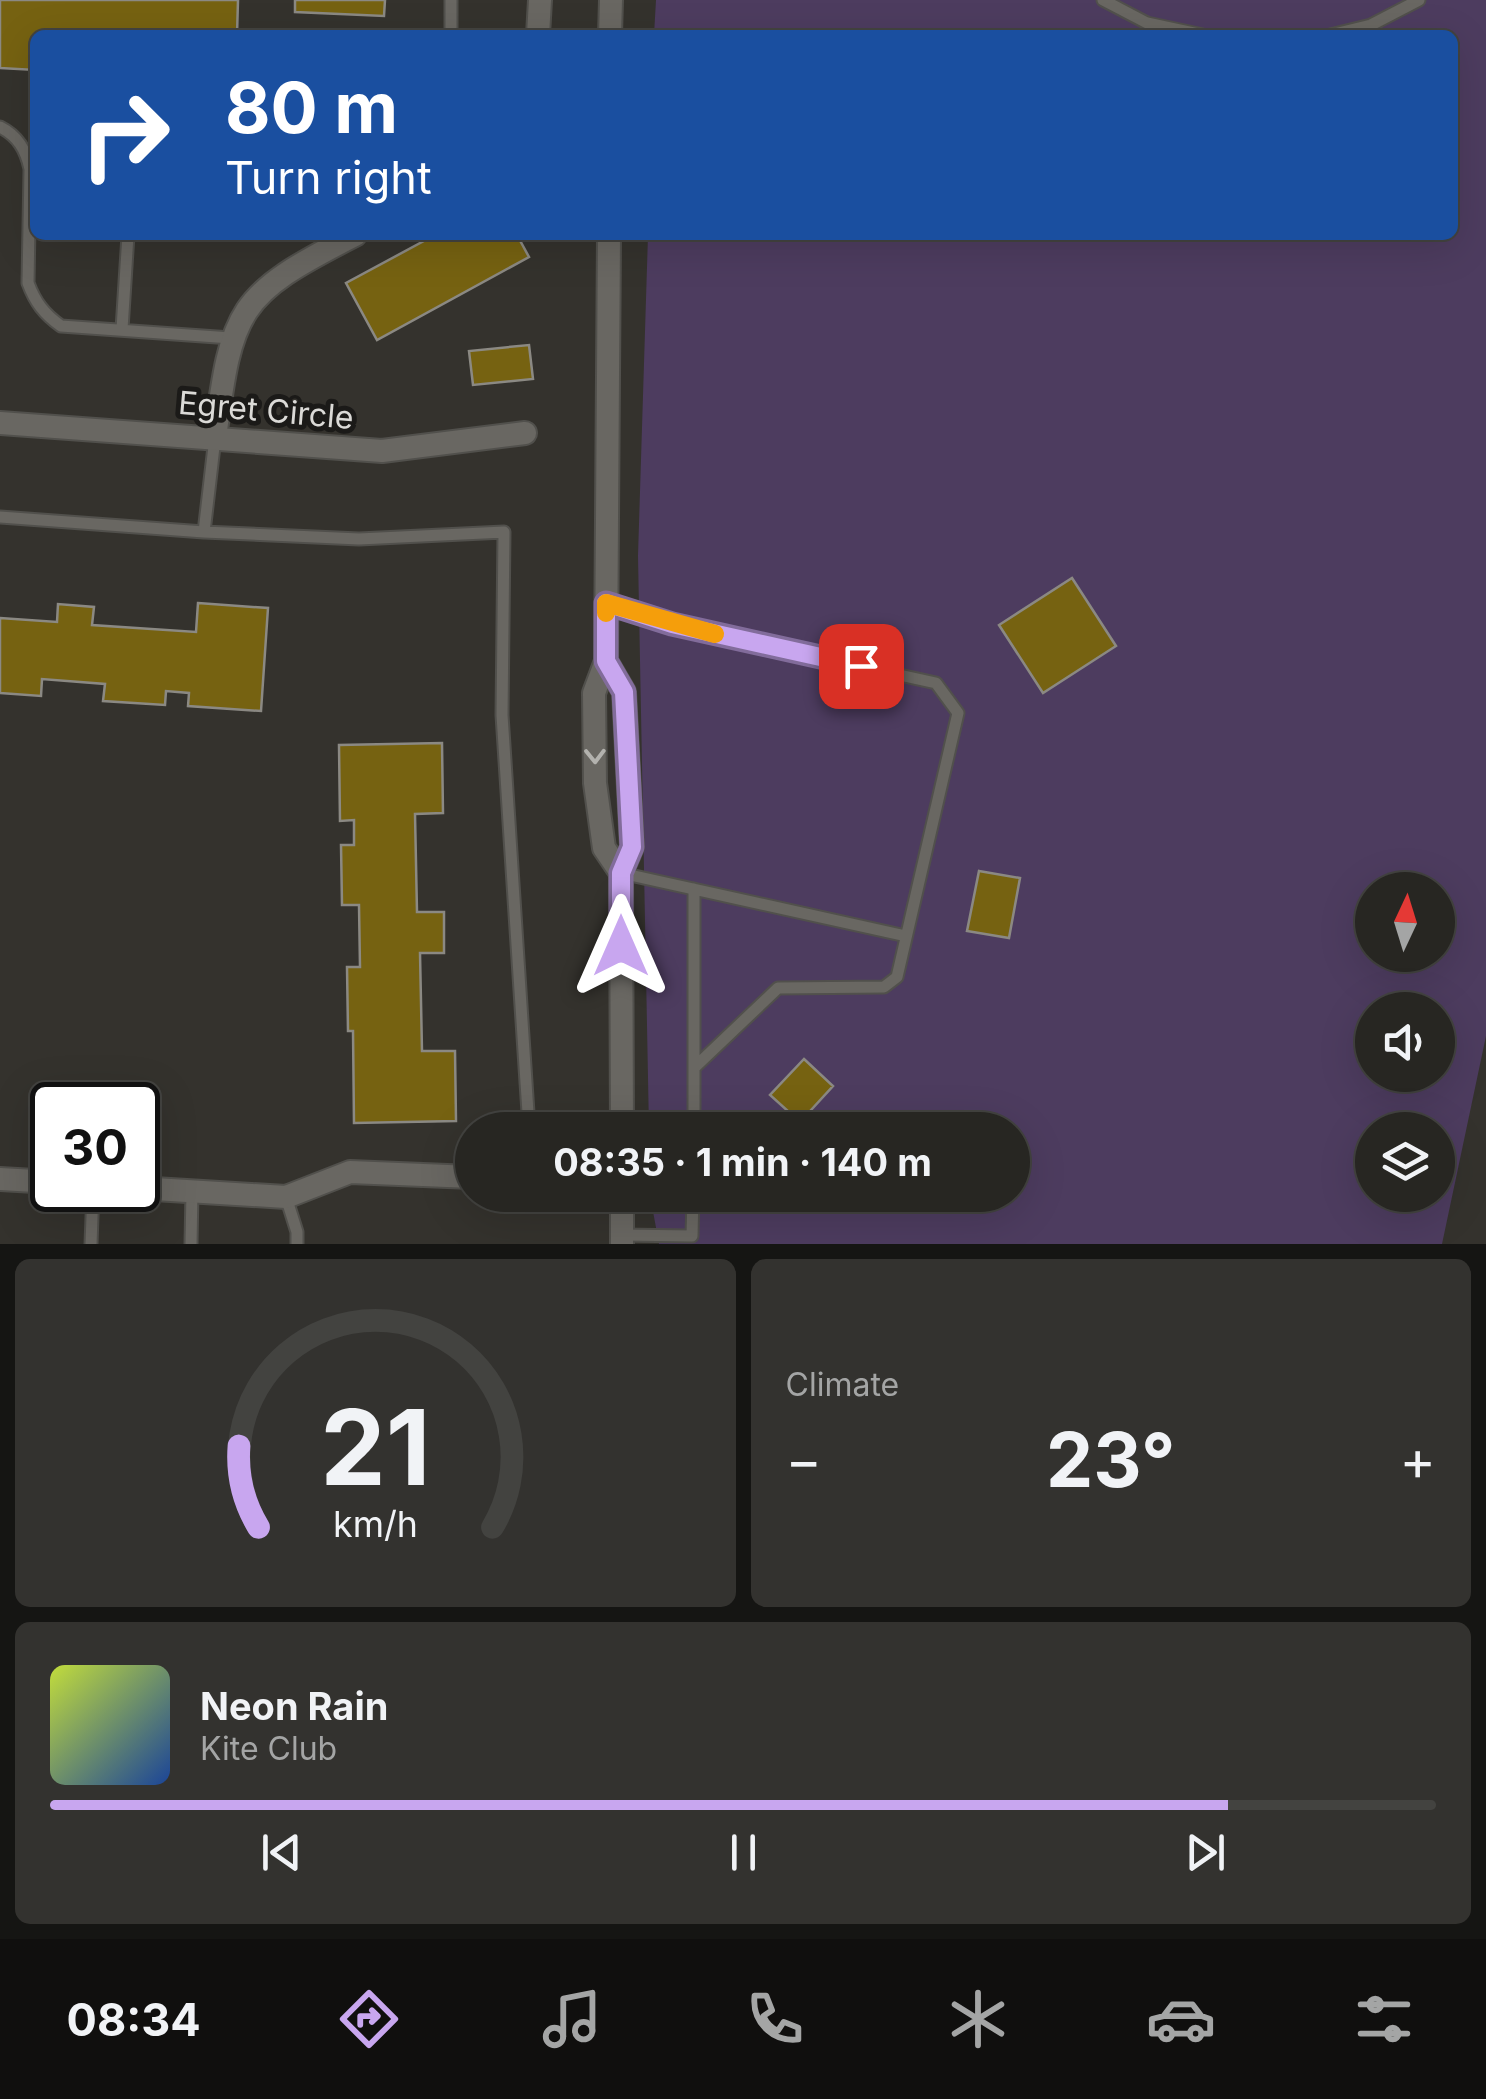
<!DOCTYPE html>
<html lang="en">
<head>
<meta charset="utf-8">
<style>
	:root { --surface:#272622; --page:#33322f; --text:#f1f3f6; --muted:#a4a5a5; --line:#434340; --accent:#c8a6ef }
	body { margin:0; font-family:Inter,sans-serif; background:var(--page); color:var(--text); height:100vh; display:flex; flex-direction:column; font-size:38px; white-space:nowrap }
	* { box-sizing:border-box; margin:0 }
	p { font-size:32px; color:var(--muted) }
	.icon { flex:none; width:55px; height:55px; fill:none; stroke:currentColor; stroke-width:2; stroke-linecap:round; stroke-linejoin:round }
	.map { position:relative; height:1244px; overflow:hidden }
	.details { display:flex; flex-direction:column; gap:15px; padding:15px; background:#151513; flex:1 }
	.details>* { flex:none }
	.hud { position:absolute; left:30px; top:30px; width:1428px; height:210px; border-radius:15px; box-shadow:0 10px 40px #0002,0 0 0 2px var(--line); background:#1a4fa0; color:#fff; overflow:hidden }
	.needle { width:65px; rotate:4deg }
	.buttons { position:absolute; left:1355px; top:872px; display:grid; gap:20px }
	.buttons a { display:grid; place-items:center; width:100px; height:100px; border-radius:50%; background:var(--surface); box-shadow:0 10px 40px #0002,0 0 0 2px var(--line); font-size:50px }
	.speed { position:absolute; left:30px; top:1082px; display:flex; gap:20px; font-size:50px; font-weight:700; text-align:center }
	.speed>* { display:grid; place-content:center; width:130px; height:130px; border-radius:50%; background:var(--surface); box-shadow:0 10px 40px #0002,0 0 0 2px var(--line); line-height:1 }
	.speed .limit { border:5px solid #111; border-radius:15px; background:#fff; color:#111 }
	.pin { position:absolute; display:grid; place-items:center; width:85px; height:85px; color:#fff; margin:-42px; border-radius:20px; box-shadow:0 5px 15px #0006 }
	.me { position:absolute; width:110px; margin:-55px; rotate:0deg; stroke-linejoin:round; filter:drop-shadow(0 0 8px #0008) }
	.turn { display:flex; align-items:center; gap:35px; height:210px; padding:0 30px; font-size:45px }
	.turn .icon { width:130px; height:130px; stroke-width:2.5 }
	.turn b { display:block; font-size:70px; line-height:85px }
	.big { font-size:75px; font-weight:700; line-height:1.1 }
	.details .tile { flex:1; display:flex; flex-direction:column; justify-content:center; gap:15px; min-width:0; padding:0 35px; border-radius:15px; background:var(--page) }
	.details .dial { align-items:center; gap:0 }
	.dial svg { height:260px; overflow:visible; fill:none; stroke:var(--line); stroke-width:7; stroke-linecap:round; text-anchor:middle }
	.dial text { fill:var(--text); stroke:none }
	.song { display:flex; align-items:center; gap:30px }
	.cover { width:120px; height:120px; border-radius:15px; background:linear-gradient(135deg,hsl(70 70% 55%),hsl(220 70% 35%)) }
	.played { height:10px; border-radius:5px; background:linear-gradient(90deg,var(--accent) 85%,var(--line) 85%) }
	.keys { display:flex; justify-content:space-around; direction:ltr }
	.heat { display:flex; justify-content:space-between; align-items:center; font-size:55px; direction:ltr }
	.details .tiles { flex:1; display:grid; gap:15px; grid-template-columns:1fr 1fr }
	.tile:last-child { grid-column:span 2 }
	.trip { position:absolute; left:455px; top:1112px; width:575px; height:100px; border-radius:50px; background:var(--surface); box-shadow:0 10px 40px #0002,0 0 0 2px var(--line); font-weight:700; line-height:100px; text-align:center }
	.dock { display:flex; height:160px; justify-content:space-around; align-items:center; background:#100f0e; color:var(--muted) }
	.dock .icon { width:70px; height:70px }
	.dock .active { color:var(--accent) }
	.dock b { font-size:45px; color:var(--text) }
	.map>svg:first-child { display:block }
</style>
</head>
<body>
<div class="map">
<svg width="1486" height="1244" viewBox="0 0 1486 1244">
	<rect width="100%" height="100%" fill="#34322d"/>
	<!-- green -->
	<path fill="#4d3c5f" fill-rule="evenodd" d="M656,0h830v1036l-44,208h-783l-9,-49h362v-65h-363l-11,-574 10,-321h804v-200h-798zM1372,890h66v65h-66zM1372,1010h66v65h-66zM1372,1130h66v65h-66z"/>
	<!-- building -->
	<path fill="#766211" stroke="#8b8983" stroke-width="2.5" d="M0,0h238l-1,35h-202v35l-35,-2z
		M295,0h90l-1,16 -89,-4z
		M435,235h82l12,22 -152,83 -31,-57z
		M529,345l4,34 -60,6 -4,-34z
		M1072,578l44,68 -73,47 -44,-68z
		M198,603l70,5 -7,103 -73,-5 1,-13 -23,-2 -1,14 -62,-4 2,-17 -63,-5 -1,17 -41,-3v-75l57,4 1,-18 36,3 -2,18 104,7z
		M442,743l1,70 -28,1 2,98h27v41h-24l2,98h33l1,70 -102,2 -1,-92h-5l-1,-64h13l-1,-62h-17l-1,-60h13v-25l-14,1 -1,-76z
		M979,871l41,7 -11,60 -42,-7z
		M804,1059l29,27 -33,36 -30,-27z"/>
	<g fill="none" stroke-linecap="round" stroke-linejoin="round">
		<!-- lane casing -->
		<g stroke="#51504c" stroke-width="15">
			<path id="lane" d="M1103,0l44,23 56,12
				M451,35v-35
				M1330,35l41,-10 48,-25
				M0,127c18,9 26,23 30,42l-2,114c7,19 16,31 33,43l170,12
				M122,329l6,-94
				M0,517l204,15 155,7 145,-7 -2,183 27,413
				M204,532l11,-94
				M606,603l66,22 264,58 22,30 -61,264 -13,10 -106,1 -82,78
				M621,873l285,63
				M694,889v241
				M286,1197l11,35v12
				M622,1235l70,1 1,-41
				M91,1244l2,-54
				M191,1244l1,-53"/>
		</g>
		<!-- street casing -->
		<g stroke="#51504c" stroke-width="26">
			<path id="street" d="M538,35l2,-35
				M610,35l1,-35
				M609,235l-3,426 -12,32 1,90 9,65 17,25
				M0,423l382,28 143,-18
				M215,438c17,-130 22,-143 140,-203
				M606,661l18,31 8,155 -11,26 1,257
				M0,1179l52,3
				M138,1188l148,9 64,-25 122,5
				M622,1244v-49"/>
		</g>
		<!-- lane -->
		<use href="#lane" stroke="#696762" stroke-width="11"/>
		<!-- street -->
		<use href="#street" stroke="#696762" stroke-width="22"/>
	</g>
	<!-- one-way arrows -->
	<defs><path id="oneway-chevron" d="M-2-3.5L2.5 0L-2 3.5" fill="none" stroke-width="1.6" stroke-linecap="round" stroke-linejoin="round" transform="scale(2.5)"/></defs>
	<use stroke="#b3b2ae" href="#oneway-chevron" transform="translate(595 756) rotate(89)"/>
	<g fill="none" stroke-linecap="round" stroke-linejoin="round">
		<!-- route casing -->
		<g stroke="#826c9b" stroke-width="25">
			<path id="route" d="M621,946v-73l11,-26 -8,-155 -18,-31v-58l66,21 189,42"/>
		</g>
		<!-- route -->
		<use href="#route" stroke="#c8a6ef" stroke-width="18"/>
		<!-- slow -->
		<path stroke="#f59e0b" stroke-width="18" d="M606,613v-10l109,31"/>
	</g>
	<g text-anchor="middle" dominant-baseline="central" stroke-width="10" stroke-linejoin="round" paint-order="stroke">
		<!-- street labels -->
		<g font-size="32" fill="#dbdad7" stroke="#1b1a18">
			<text transform="translate(266 410) rotate(5)">Egret Circle</text>
		</g>
	</g>
</svg>
<div class="buttons">
<a><svg class="needle" viewBox="-14 -14 28 28"><path d="M0-13l5 13h-10z" fill="#e53935"/><path d="M0 13l5-13h-10z" fill="#a4a5a5"/></svg></a>
<a><svg class="icon" aria-label="sound" viewBox="0 0 24 24"><path d="M4 9h4l5-4v14l-5-4H4zM17 9q2 3 0 6"/></svg></a>
<a><svg class="icon" aria-label="layers" viewBox="0 0 24 24"><path d="M12 4l9 5-9 5-9-5zM3 14l9 5 9-5"/></svg></a>
</div>
<div class="speed"><div class="limit">30</div></div>
<div class="pin" style="left:861px;top:666px;background:#d93025"><svg class="icon" aria-label="arrive" viewBox="0 0 24 24"><path d="M6 21V4h12l-3 4 3 4H6"/></svg></div>
<svg class="me" style="left:621px;top:946px" viewBox="-20 -20 40 40"><path d="M0-17L14 15 0 8-14 15z" fill="#c8a6ef" stroke="#fff" stroke-width="4"/></svg>
<div class="trip">08:35 · 1 min · 140 m</div>
<div class="hud">
<div class="turn"><svg class="icon" aria-label="right" viewBox="0 0 24 24"><path d="M7 20v-9h11M14 6l5 5-5 5"/></svg><div><b>80 m</b>Turn right</div></div>
</div>
</div>
<section class="details">
<div class="tiles">
<div class="tile dial"><svg viewBox="0 0 100 80">
<path d="M14 69A42 42 0 1 1 86 69"/>
<path d="M14 69A42 42 0 0 1 8 44" stroke="#c8a6ef"/>
<text x="50" y="56" font-size="32" font-weight="700">21</text>
<text x="50" y="72" font-size="11">km/h</text>
</svg></div>
<div class="tile"><p>Climate</p>
<div class="heat"><a>−</a><b class="big">23°</b><a>+</a></div>
</div>
<div class="tile">
<div class="song"><i class="cover"></i><div><b>Neon Rain</b><p>Kite Club</p></div></div>
<div class="played"></div>
<div class="keys"><svg class="icon" aria-label="previous" viewBox="0 0 24 24"><path d="M18 5L8 12l10 7zM5 5v14"/></svg><svg class="icon" aria-label="pause" viewBox="0 0 24 24"><path d="M8 5v14M16 5v14"/></svg><svg class="icon" aria-label="next" viewBox="0 0 24 24"><path d="M6 5l10 7-10 7zM19 5v14"/></svg></div>
</div>
</div>
</section>
<nav class="dock">
<b>08:34</b>
<svg class="icon active" aria-label="directions" viewBox="0 0 24 24"><path d="M12 3l9 9-9 9-9-9zM9 14v-3h6M13 9l2 2-2 2"/></svg>
<svg class="icon" aria-label="music" viewBox="0 0 24 24"><path d="M9 18V5l10-2v13"/><circle cx="6" cy="18" r="3"/><circle cx="16" cy="16" r="3"/></svg>
<svg class="icon" aria-label="phone" viewBox="0 0 24 24"><path d="M5 4h4l2 5-3 2q2 4 5 5l2-3 5 2v4C11 20 4 13 5 4z"/></svg>
<svg class="icon" aria-label="climate" viewBox="0 0 24 24"><path d="M12 3v18M4 7l16 10M4 17L20 7"/></svg>
<svg class="icon" aria-label="car" viewBox="0 0 24 24"><path d="M5 17H2v-5l4-1 3-4h7l3 4 3 1v5h-3M9 17h6M6 11h13"/><circle cx="7" cy="17" r="2"/><circle cx="17" cy="17" r="2"/></svg>
<svg class="icon" aria-label="filters" viewBox="0 0 24 24"><path d="M4 7h16M4 17h16"/><circle cx="9" cy="7" r="2"/><circle cx="15" cy="17" r="2"/></svg>
</nav>
</body>
</html>
